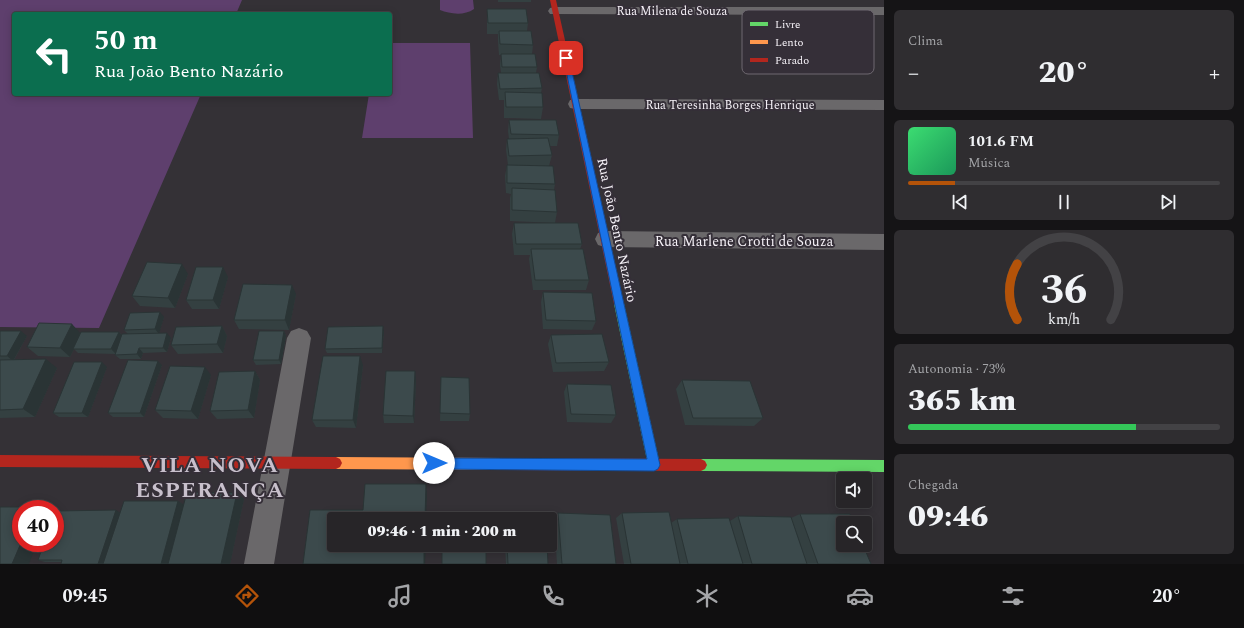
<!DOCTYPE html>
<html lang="pt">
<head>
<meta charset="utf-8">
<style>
	:root { --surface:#272528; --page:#2f2d30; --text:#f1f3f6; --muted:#a4a5a8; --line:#434245; --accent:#b45309 }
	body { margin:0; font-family:Spectral,serif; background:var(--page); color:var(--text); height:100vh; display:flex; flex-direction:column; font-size:15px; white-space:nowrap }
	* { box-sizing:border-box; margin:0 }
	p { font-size:13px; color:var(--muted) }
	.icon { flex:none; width:22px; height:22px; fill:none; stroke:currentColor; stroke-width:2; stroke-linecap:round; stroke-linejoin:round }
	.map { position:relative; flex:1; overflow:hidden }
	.panel { display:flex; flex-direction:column; gap:10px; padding:10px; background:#151416; width:360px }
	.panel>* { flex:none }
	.hud { position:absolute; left:12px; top:12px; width:380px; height:84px; border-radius:4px; box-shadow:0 2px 10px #0003,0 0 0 1px var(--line); background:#0b6e4f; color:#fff; overflow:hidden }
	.controls { position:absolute; left:836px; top:472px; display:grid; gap:8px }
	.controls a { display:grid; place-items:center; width:36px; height:36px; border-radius:4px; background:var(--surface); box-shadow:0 2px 10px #0003,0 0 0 1px var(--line); font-size:20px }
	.speed { position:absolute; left:12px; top:500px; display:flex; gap:8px; font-size:20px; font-weight:700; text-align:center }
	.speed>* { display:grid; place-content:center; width:52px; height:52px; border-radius:50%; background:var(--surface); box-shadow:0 2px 10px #0003,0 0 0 1px var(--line); line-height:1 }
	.speed .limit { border:6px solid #d22; background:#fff; color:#111 }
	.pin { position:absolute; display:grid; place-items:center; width:34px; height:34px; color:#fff; margin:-17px; border-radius:8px; box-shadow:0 2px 6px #0006 }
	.me { position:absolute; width:44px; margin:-22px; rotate:90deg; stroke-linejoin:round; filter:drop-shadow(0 0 3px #0008) }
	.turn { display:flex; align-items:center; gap:14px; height:84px; padding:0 16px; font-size:18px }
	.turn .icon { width:52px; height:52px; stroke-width:2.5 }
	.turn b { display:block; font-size:28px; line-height:34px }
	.big { font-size:30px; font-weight:800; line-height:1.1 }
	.panel .card { flex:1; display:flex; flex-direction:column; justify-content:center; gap:6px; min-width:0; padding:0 14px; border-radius:6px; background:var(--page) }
	.panel .dial { align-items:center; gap:0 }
	.dial svg { height:104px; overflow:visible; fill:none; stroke:var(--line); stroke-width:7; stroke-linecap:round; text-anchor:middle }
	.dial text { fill:var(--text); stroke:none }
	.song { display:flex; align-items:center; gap:12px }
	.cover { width:48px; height:48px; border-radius:6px; background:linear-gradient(135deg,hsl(140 70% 55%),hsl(150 70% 35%)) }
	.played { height:4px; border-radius:2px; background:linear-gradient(90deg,var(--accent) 15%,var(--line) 15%) }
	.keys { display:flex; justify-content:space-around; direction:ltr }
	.heat { display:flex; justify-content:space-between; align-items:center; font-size:22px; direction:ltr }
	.charge { height:6px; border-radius:3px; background:linear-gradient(90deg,#34c759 73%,var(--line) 0) }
	.trip { position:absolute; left:327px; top:512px; width:230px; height:40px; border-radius:4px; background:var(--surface); box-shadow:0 2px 10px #0003,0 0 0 1px var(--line); font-weight:800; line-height:40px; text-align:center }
	.dock { display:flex; height:64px; justify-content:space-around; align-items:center; background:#100f10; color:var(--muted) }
	.dock .icon { width:28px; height:28px }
	.dock .selected { color:var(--accent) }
	.dock b { font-size:18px; color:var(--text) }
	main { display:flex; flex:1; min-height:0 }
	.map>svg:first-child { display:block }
</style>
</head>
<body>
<main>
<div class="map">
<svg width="884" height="564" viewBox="0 0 884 564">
	<rect width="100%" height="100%" fill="#343136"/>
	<!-- green -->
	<path fill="#5e3f6d" d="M0,0h242l-6,14h-222v80h187l-102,234 -99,-1z
		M440,0h33l1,9c-10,7 -24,5 -34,1z
		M390,43h80l3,95h-111l7,-44h21z"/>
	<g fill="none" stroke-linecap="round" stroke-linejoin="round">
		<!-- street -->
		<path fill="#6a686a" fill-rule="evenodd" d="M555,7h329v8l-334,-1 -2,-3 2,-3z
			M576,99l308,1v10l-308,-1 -6,-1 -2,-4 2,-4z
			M605,231l279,3v16l-279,-3 -7,-2 -3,-6 3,-6z
			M299,328l8,3 4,7 -37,226h-30l43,-226 4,-7z"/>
		<!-- fast -->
		<path fill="#63d668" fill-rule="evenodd" d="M619,300l3,1 2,3 36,161 -2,4 -4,2 -4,-2 -2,-4 -34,-161 2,-3z
			M701,459l183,1v12l-183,-1 -4,-2 -2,-4 2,-4z"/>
		<!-- slow -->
		<path fill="#ff974d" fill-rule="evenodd" d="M336,457l165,1 4,2 2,4 -2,4 -4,2 -165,-1 -4,-2 -2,-4 2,-4z"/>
		<!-- jam -->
		<path fill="#b3261e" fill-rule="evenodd" d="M550,0h6l68,304 -2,3 -3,1 -3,-1 -2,-3z
			M0,455l336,2 4,2 2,4 -2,4 -4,2 -336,-2z
			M501,458l200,1 4,2 2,4 -2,4 -4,2 -200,-1 -4,-2 -2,-4 2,-4z"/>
	</g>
	<!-- wall -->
	<path fill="#344041" d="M498,0h33v2h-33z
		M487,9l41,14 -1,8 6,14 -1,9 5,13 -1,6 6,15 -1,5 2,14 -2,12 -37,-1v-18h-5l-2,-16 1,-11h3l-1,-8 1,-10h-2l-1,-13v-8h-11z
		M509,120l50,15 -2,11h-7l2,9 -3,11 6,18 -1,6 3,22 -2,11 -45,-2v-23l1,-4 -5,-1 -1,-17 2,-11h1l-2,-15 1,-11h2l-1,-8z
		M514,223l68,21 -2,5 9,31 -3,10h-53l-4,-31 1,-4h-16l-2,-21z
		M188,274l-13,34 -35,-2 -8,-10z
		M228,277l-9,32h-27l-6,-9z
		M543,292l53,29 -4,9 -49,-1 -2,-27z
		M296,294l-7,36 -50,-1 -5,-9z
		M164,317l-5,16 12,5 -4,14 -24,1 -2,6h-21l-5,-4v-1l-37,-1 -4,-4 -4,8 -32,-1 -11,-9 53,-14 39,-1 3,3 6,-1 -4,-4z
		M222,326l5,10 -4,17 -45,1 -7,-9z
		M0,331l27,5 -13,24 43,8 -22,49 -35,1z
		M284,331l2,5 -5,28 -25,1 -3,-5z
		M384,331l-2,22h-55l-2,-4z
		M551,335l58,27 -5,9 -51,1 -5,-28z
		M162,365l-18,52h-31l-5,-4z
		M363,365l-7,63 -40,-1 -4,-7z
		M107,367l-19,50h-29l-6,-4z
		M255,371l5,9 -6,38 -37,1 -7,-8z
		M211,375l-13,44 -35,-1 -8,-8z
		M441,377l29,37 -1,7h-29z
		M416,380l-2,43h-30l-1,-8z
		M682,380l81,38 -9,8 -69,-1 -9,-36z
		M567,384l49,31 -5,8 -44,-1 -3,-30z
		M237,493l7,6 -14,65h-169v-2h-16l-7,-2 82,-48 58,-11 6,4z
		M558,513l58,51h-59l-3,-46z
		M622,513l49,10 6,-4 53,2 8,-5 53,2 9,-4 71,50h-247l-8,-46z
		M505,545h42l1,19h-42z"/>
	<!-- shaded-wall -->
	<path fill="#2a3435" d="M182,264l6,10 -13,34 -7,-10z
		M223,267l5,10 -9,32 -6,-9z
		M292,285l4,9 -7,36 -4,-10z
		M160,312l4,5 -5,17 -4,-5z
		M72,324l9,10 -8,15h1l-4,8 -10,-9z
		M222,326l5,10 -4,17 -6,-9z
		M383,326l1,5 -2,22v-5z
		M21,331l6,5 -14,25 -6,-5z
		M284,331l2,5 -5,28 -2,-4z
		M119,332l4,5 -7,17 -5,-5z
		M167,333l4,5 -4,14 -4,-4z
		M139,348l4,5 -2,6 -4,-5z
		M360,356l3,9 -7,63 -3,-8z
		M46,359l11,9 -22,49 -12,-8z
		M158,361l4,4 -18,52 -4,-4z
		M102,362l5,5 -19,50 -6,-4z
		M205,367l6,8 -13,44 -7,-8z
		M255,371l5,9 -6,38 -6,-8z
		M415,371l1,9 -2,43 -1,-7z
		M426,484l1,11 -1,24h-1z
		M237,493l7,6 -14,65h-9z
		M178,501l8,5 -15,58h-10z
		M116,510l5,3 -16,51h-7z
		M21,543h16l-8,21h-17z
		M424,545h2l-1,19h-1z"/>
	<!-- building -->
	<path fill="#3c4a4c" stroke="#2a3435" d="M487,9h39l2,14h-40z
		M499,31h32l2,14 -33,-1z
		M501,54h34l2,13h-35z
		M498,73h41l3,15 -42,1z
		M505,92l37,1 1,14h-37z
		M509,120h47l3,15 -48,-1z
		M548,138l4,17 -43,1 -2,-17z
		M507,165l46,1 2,18 -48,-1z
		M512,188l43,2 2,22 -45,-2z
		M514,223h64l4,21h-66z
		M531,249h52l6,31h-54z
		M147,262l35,2 -14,34 -36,-2z
		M196,267h27l-10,33h-27z
		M243,284l49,1 -7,35h-51z
		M543,292l49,1 4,28 -50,-1z
		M160,312l-5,17 -31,1 6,-17z
		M39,323l33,1 -12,24 -33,-1z
		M222,326l-5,18 -46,1 5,-18z
		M383,326l-1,22 -57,1 3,-22z
		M0,331h21l-14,25h-7z
		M259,331h25l-5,29h-26z
		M81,332h38l-8,17h-38z
		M167,333l-4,15h-24l-2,6 -22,1 7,-21z
		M602,334l7,28 -53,1 -5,-28z
		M323,356h37l-7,64h-41z
		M46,359l-23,50 -23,1v-50z
		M128,360l30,1 -18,52h-32z
		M74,362h28l-20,51h-29z
		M170,366l35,1 -14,44 -36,-1z
		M255,371l-7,39 -38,1 9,-39z
		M386,371h29l-2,45 -30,-1z
		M441,377l28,1 1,36 -30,-1z
		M682,380l68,1 13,37h-70z
		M567,384l44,1 5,30 -45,-1z
		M365,484h61l-1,35h-91v26h90v19h-121l7,-54h53z
		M187,492l50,1 -16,71h-53z
		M124,501h54l-17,63h-58z
		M0,507h36v2h-15v34l-9,21h-12z
		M116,510l-18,54h-37l1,-4h-24l6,-17h11v-29l1,-3z
		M443,512l42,1v6h-42z
		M669,512l11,52h-49l-9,-51z
		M558,513l52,2 6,49h-54z
		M505,514h39v5h-38z
		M800,514h50l4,9h-11v22h20l8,19h-53z
		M738,516l53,1 16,47h-55z
		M729,518l14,46h-55l-11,-45z
		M442,545h44v19h-44z
		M507,545h40l1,19h-40z"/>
	<!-- route -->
	<path fill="#1a73e8" stroke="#114b97" d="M563,56l6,2 91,407 -2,4 -4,2 -220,-2 -4,-2 -2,-4 2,-4 4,-1 213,1z"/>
	<g text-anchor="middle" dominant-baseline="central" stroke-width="4" stroke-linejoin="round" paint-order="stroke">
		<!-- far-street labels -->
		<g font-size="12" fill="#f5f1f7" stroke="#352f38">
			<text x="672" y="11">Rua Milena de Souza</text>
			<text x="730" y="105">Rua Teresinha Borges Henrique</text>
		</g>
		<!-- street labels -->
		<g font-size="14" fill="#f5f1f7" stroke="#352f38">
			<text transform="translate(617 230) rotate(78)">Rua João Bento Nazário</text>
			<text x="744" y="241">Rua Marlene Crotti de Souza</text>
		</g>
		<!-- near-district labels -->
		<g font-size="22" font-weight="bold" letter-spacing="1" fill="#c8c0cc" stroke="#352f38">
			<text x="210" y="465">VILA NOVA<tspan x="210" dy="25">ESPERANÇA</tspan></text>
		</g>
	</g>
	<!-- legend -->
	<rect x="742" y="10" width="132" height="64" rx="6" fill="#352f38" stroke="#6f6971" stroke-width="1"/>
	<rect x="750" y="22" width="18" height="4" fill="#63d668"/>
	<rect x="750" y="40" width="18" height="4" fill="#ff974d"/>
	<rect x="750" y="58" width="18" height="4" fill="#b3261e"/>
	<g font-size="11" fill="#f5f1f7">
		<text x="775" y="28">Livre</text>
		<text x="775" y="46">Lento</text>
		<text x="775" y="64">Parado</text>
	</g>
</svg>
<div class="controls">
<a><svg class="icon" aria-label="sound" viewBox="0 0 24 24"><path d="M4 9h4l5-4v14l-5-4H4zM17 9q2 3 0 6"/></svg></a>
<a><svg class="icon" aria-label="search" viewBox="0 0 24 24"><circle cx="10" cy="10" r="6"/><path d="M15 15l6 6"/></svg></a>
</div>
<div class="speed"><div class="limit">40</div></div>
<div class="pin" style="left:566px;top:58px;background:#d93025"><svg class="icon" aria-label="arrive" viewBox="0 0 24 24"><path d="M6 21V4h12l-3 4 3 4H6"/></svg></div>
<svg class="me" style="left:434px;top:463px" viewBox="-20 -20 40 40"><circle r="19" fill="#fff"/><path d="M0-13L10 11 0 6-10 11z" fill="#1a73e8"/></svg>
<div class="trip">09:46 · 1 min · 200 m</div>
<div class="hud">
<div class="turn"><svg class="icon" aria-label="left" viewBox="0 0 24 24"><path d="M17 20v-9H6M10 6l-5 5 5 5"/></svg><div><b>50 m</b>Rua João Bento Nazário</div></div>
</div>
</div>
<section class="panel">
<div class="card"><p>Clima</p>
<div class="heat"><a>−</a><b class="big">20°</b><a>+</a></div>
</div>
<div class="card">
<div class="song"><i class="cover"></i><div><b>101.6 FM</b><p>Música</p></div></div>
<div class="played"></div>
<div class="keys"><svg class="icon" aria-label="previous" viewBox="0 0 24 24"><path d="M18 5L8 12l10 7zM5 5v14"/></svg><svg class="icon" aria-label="pause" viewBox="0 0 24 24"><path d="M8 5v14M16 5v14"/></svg><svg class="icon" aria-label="next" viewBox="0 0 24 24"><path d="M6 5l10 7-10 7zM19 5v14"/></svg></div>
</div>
<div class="card dial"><svg viewBox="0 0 100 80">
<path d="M14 69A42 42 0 1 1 86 69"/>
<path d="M14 69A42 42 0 0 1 14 26" stroke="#b45309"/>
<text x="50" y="56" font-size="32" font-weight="700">36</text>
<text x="50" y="72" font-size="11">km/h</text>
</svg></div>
<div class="card"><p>Autonomia · 73%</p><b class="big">365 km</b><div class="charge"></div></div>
<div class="card"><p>Chegada</p><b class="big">09:46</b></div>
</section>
</main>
<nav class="dock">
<b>09:45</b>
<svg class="icon selected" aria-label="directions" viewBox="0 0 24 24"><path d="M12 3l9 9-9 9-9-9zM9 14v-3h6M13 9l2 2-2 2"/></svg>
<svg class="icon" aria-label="music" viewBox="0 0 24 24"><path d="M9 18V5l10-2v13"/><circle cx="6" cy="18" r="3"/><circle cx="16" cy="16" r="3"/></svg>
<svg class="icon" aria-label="phone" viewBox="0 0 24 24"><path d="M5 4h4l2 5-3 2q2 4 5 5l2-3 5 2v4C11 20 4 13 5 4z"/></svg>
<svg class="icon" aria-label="climate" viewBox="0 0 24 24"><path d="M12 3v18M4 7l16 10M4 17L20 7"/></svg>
<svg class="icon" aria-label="car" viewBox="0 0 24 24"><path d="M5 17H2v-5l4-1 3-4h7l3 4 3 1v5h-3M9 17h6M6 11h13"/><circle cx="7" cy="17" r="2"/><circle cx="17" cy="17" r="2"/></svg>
<svg class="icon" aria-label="filters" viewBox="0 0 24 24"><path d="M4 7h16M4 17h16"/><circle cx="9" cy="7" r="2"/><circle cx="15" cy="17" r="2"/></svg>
<b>20°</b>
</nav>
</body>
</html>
